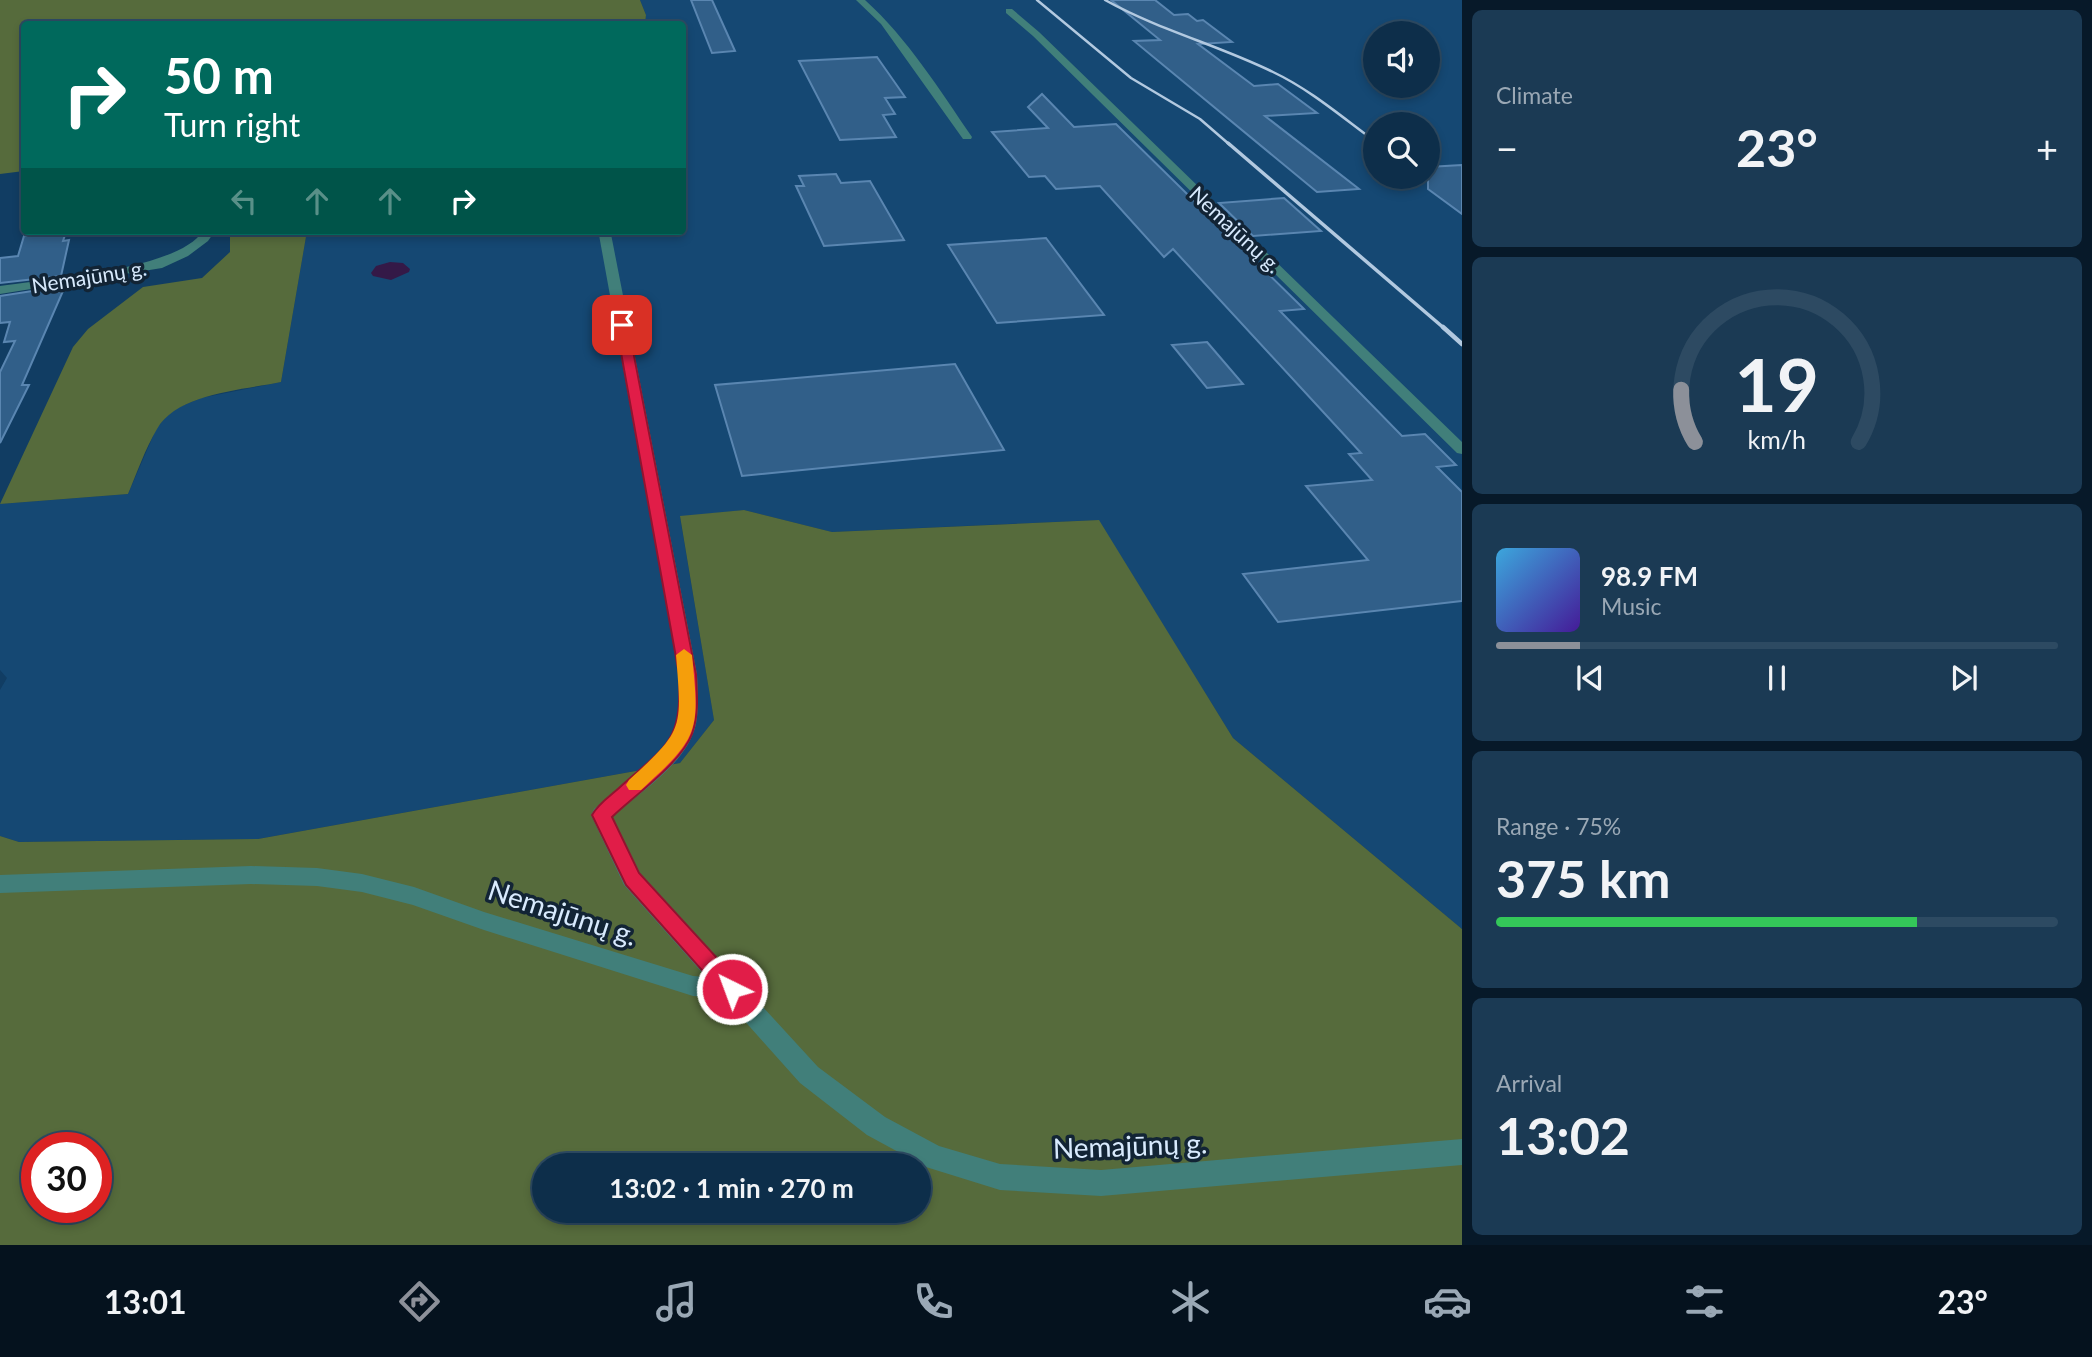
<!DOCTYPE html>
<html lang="en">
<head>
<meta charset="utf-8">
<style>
	:root { --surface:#0d2e4a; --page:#1b3a54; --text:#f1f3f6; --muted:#9aa8b5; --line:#2d4a62; --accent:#8c9099 }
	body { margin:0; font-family:Lato,sans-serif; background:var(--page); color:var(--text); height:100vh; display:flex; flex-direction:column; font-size:26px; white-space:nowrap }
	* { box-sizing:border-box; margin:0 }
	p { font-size:23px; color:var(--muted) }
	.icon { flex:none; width:38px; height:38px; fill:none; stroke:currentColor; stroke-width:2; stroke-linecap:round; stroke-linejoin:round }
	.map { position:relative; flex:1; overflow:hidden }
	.details { display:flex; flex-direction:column; gap:10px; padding:10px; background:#071929; width:630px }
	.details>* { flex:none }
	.hud { position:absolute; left:21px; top:21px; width:665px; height:214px; border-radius:7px; box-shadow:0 4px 10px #0003,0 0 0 2px var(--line); background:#00695c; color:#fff; overflow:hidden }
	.fabs { position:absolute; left:1363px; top:21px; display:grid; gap:14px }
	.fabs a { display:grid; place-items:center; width:77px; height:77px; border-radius:50%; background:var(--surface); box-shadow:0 4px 10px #0003,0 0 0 2px var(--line); font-size:35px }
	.speed { position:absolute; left:21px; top:1132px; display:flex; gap:14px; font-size:35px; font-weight:700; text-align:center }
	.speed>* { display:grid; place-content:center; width:91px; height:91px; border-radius:50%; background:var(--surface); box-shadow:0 4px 10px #0003,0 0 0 2px var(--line); line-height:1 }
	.speed .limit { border:10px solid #d22; background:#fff; color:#111 }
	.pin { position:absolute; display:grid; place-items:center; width:60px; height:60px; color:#fff; margin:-30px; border-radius:14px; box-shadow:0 4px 10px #0006 }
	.me { position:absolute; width:77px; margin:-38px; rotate:318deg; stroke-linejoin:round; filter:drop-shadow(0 0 5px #0008) }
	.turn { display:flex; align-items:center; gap:24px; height:147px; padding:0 28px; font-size:32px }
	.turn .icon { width:91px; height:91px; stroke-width:2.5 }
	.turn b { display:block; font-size:49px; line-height:60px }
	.lanes { display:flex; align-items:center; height:66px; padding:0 28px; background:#0003; justify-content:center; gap:35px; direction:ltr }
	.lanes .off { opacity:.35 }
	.big { font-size:52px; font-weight:700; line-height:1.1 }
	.details .widget { flex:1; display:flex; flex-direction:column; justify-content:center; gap:10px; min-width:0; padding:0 24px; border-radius:10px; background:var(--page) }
	.details .dial { align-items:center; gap:0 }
	.dial svg { height:182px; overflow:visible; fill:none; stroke:var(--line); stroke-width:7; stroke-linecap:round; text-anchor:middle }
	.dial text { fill:var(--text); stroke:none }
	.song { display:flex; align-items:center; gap:21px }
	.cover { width:84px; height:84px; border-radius:10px; background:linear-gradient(135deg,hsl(200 70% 55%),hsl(260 70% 35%)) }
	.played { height:7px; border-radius:4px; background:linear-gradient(90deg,var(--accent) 15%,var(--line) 15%) }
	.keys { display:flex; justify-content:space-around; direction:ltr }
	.heat { display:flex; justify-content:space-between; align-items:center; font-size:38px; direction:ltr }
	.charge { height:10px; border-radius:5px; background:linear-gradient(90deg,#34c759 75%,var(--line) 0) }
	.trip { position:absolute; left:532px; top:1153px; width:399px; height:70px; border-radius:35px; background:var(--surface); box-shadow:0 4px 10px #0003,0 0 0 2px var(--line); font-weight:700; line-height:70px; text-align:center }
	.tabs { display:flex; height:112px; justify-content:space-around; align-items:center; background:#05121e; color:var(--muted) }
	.tabs .icon { width:49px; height:49px }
	.tabs .on { color:var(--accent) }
	.tabs b { font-size:32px; color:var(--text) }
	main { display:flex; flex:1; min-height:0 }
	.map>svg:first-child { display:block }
</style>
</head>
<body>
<main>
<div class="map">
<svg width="1462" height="1245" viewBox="0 0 1462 1245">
	<rect width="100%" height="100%" fill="#113d63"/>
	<!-- built -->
	<path fill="#154873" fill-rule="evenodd" d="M640,0h822v929l-229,-191 -135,-218 -266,12 -88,-22 -64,7 34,203 -34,43 -422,76 -239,3 -19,-6v-146l7,-12 -7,-8v-166l128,-10 29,-67 15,-17 29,-12 80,-16 26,-151h375v-207h-37l1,-9zM1376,33h52v53h-52zM1376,124h52v53h-52z"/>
	<!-- green -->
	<path fill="#566b3c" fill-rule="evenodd" d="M0,0h640l6,15 -1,9h-621v147l-24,3z
		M230,231h77l-26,151c-37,8 -104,11 -124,47 -12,20 -20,44 -29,65l-128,10 73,-157 15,-18 55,-42 59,-9 28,-26z
		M744,510l88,22 267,-12 134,218 229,191v316h-1462v-409l19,6 239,-3 422,-76 34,-43 -34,-204zM37,1148h59v60h-59zM544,1166h375v45h-375z"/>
	<!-- water -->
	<path fill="#341947" d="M390,262l13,1 7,6 -1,3 -18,8 -18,-4 -2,-3 5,-7z"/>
	<!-- building -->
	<path fill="#315f89" stroke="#5a86b1" stroke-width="2" d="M691,0h21l23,51 -23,2z
		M1111,0h44l19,15 14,-1 9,7 6,-1 29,22 -34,2 56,42 24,-2 39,29 -52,3 94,73 -42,3 -183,-151 26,-1z
		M877,57l28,40 -20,1 10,16 -12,1 13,22 -56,3 -41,-79z
		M1042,94l32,33 42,-3 188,185 -24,2 122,125 23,-2 31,31 -19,2 25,25v109l-184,21 -35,-48 125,-14 -62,-74 66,-6 -23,-26 12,-1 -188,-204 -9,8 -64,-71 -44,3 -11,-13 -16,1 -37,-45 56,-4 -20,-21z
		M1462,165v49l-34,-25v-22z
		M836,174l5,9 29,-2 34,59 -80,6 -28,-60h8l-5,-10z
		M1284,198l37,33 -68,5 -34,-33z
		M66,232l-3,9 6,-1 -8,36 -61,7v-25l18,-2 6,-20z
		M1046,238l58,77 -107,8 -49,-78z
		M58,287l-2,5 7,-1 -41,94h7l-29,58v-71l15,-31 -11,1 6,-20 -10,1v-27z
		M1207,342l36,42 -36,4 -35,-43z
		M955,364l49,86 -262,26 -27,-91z"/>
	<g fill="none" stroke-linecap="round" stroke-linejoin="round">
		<!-- minor -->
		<path fill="#417f7a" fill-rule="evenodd" d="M856,0h9c43,39 74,89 107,137l-1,2h-8l-82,-115z
			M1006,9h6l27,23 423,410v12l-5,-1 -424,-417 -27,-23z
			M203,231h12l-7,10 -20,15 -26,12 -162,26v-8c46,-7 178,-16 203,-55z
			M595,231h13l3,3 86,440c1,16 2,34 -1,50 -9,40 -55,67 -84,93l28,56 178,194 67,50 54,29 61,18 101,6 361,-31v26l-361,31 -101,-6 -74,-23 -59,-32 -67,-52 -75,-84 -32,-3 -209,-66 -71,-25 -51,-13 -45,-6 -66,-2 -251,9v-18l251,-9 66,2 45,6 52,13 70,25 209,64 13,1 -82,-92 -33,-70 3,-6c23,-20 72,-51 81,-80 6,-18 4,-37 4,-55l-80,-439z"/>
		<!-- rail-far2 -->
		<path stroke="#b2c9e0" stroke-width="2.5" d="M1037,0l94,78 69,41 30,26
			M1105,0c54,30 113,45 168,72 38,18 70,46 103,70"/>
		<!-- rail-far1 -->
		<path stroke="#b2c9e0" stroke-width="3.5" d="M1228,143l217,186"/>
		<!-- rail -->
		<path stroke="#b2c9e0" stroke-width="4.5" d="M1443,327l19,17"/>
	</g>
	<!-- route -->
	<path fill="#e11d48" stroke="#92132f" stroke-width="2" d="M622,321l6,4 68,349c1,20 3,41 -4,60 -11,29 -57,61 -80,83l27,56 100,109 3,7 -3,6 -7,3 -8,-3 -98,-110 -34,-70c6,-11 18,-19 27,-27 49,-44 63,-45 60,-114l-63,-349z"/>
	<!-- slow -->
	<path fill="#f59e0b" d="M684,649l8,6c8,78 7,82 -51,135h-12l-3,-5 3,-5c55,-50 53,-51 47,-125z"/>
	<g text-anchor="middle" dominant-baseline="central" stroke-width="7" stroke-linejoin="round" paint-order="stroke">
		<!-- far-street labels -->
		<g font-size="21" fill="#d8eafd" stroke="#122435">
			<text transform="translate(1236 229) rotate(43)">Nemajūnų g.</text>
			<text transform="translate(89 276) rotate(-9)">Nemajūnų g.</text>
		</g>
		<!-- near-street labels -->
		<g font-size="28" fill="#d8eafd" stroke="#122435">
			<text transform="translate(563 912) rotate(18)">Nemajūnų g.</text>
			<text transform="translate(1130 1145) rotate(-2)">Nemajūnų g.</text>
		</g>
	</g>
</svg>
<div class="fabs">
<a><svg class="icon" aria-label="sound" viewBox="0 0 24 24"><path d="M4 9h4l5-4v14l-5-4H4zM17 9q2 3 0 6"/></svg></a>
<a><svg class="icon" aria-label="search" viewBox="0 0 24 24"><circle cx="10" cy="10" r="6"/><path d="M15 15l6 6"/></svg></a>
</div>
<div class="speed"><div class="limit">30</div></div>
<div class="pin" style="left:622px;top:325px;background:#d93025"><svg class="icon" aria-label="arrive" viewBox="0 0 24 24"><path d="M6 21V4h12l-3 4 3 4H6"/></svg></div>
<svg class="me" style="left:732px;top:989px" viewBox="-20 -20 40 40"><circle r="17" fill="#e11d48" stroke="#fff" stroke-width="3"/><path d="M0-11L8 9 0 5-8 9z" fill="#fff"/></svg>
<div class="trip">13:02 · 1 min · 270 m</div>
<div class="hud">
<div class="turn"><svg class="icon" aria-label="right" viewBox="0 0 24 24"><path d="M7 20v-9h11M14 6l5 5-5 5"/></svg><div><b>50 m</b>Turn right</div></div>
<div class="lanes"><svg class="icon off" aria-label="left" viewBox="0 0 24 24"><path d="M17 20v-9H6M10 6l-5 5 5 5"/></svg><svg class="icon off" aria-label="ahead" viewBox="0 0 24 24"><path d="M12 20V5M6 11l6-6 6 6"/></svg><svg class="icon off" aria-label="ahead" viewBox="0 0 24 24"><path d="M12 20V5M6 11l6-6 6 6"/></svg><svg class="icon" aria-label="right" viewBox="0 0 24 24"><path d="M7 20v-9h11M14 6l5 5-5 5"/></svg></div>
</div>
</div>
<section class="details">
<div class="widget"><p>Climate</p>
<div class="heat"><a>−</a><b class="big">23°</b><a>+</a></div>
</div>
<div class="widget dial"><svg viewBox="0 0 100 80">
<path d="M14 69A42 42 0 1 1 86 69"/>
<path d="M14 69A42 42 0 0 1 8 46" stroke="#8c9099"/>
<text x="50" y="56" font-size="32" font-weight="700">19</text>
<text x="50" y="72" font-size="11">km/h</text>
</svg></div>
<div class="widget">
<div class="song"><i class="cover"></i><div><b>98.9 FM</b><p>Music</p></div></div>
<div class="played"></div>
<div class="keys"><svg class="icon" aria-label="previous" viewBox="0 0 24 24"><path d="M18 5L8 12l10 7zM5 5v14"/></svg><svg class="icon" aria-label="pause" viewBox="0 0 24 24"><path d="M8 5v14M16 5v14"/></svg><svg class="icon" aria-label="next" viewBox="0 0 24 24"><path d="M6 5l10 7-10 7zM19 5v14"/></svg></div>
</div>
<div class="widget"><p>Range · 75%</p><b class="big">375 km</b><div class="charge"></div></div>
<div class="widget"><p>Arrival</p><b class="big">13:02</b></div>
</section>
</main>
<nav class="tabs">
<b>13:01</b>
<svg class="icon on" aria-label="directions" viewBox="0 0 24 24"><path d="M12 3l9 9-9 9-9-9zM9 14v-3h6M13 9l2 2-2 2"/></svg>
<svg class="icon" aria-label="music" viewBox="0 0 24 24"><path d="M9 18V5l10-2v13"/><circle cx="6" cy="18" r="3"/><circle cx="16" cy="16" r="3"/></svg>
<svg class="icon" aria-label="phone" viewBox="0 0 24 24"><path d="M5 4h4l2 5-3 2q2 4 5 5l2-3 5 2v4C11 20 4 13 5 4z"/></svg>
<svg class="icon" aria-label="climate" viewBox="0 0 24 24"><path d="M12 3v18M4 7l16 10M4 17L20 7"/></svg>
<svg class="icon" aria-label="car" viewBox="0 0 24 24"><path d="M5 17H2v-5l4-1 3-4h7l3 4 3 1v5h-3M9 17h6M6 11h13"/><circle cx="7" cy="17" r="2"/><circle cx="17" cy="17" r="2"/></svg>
<svg class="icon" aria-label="filters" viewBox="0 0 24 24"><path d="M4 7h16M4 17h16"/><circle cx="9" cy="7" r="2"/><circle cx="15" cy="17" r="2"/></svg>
<b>23°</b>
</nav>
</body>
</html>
